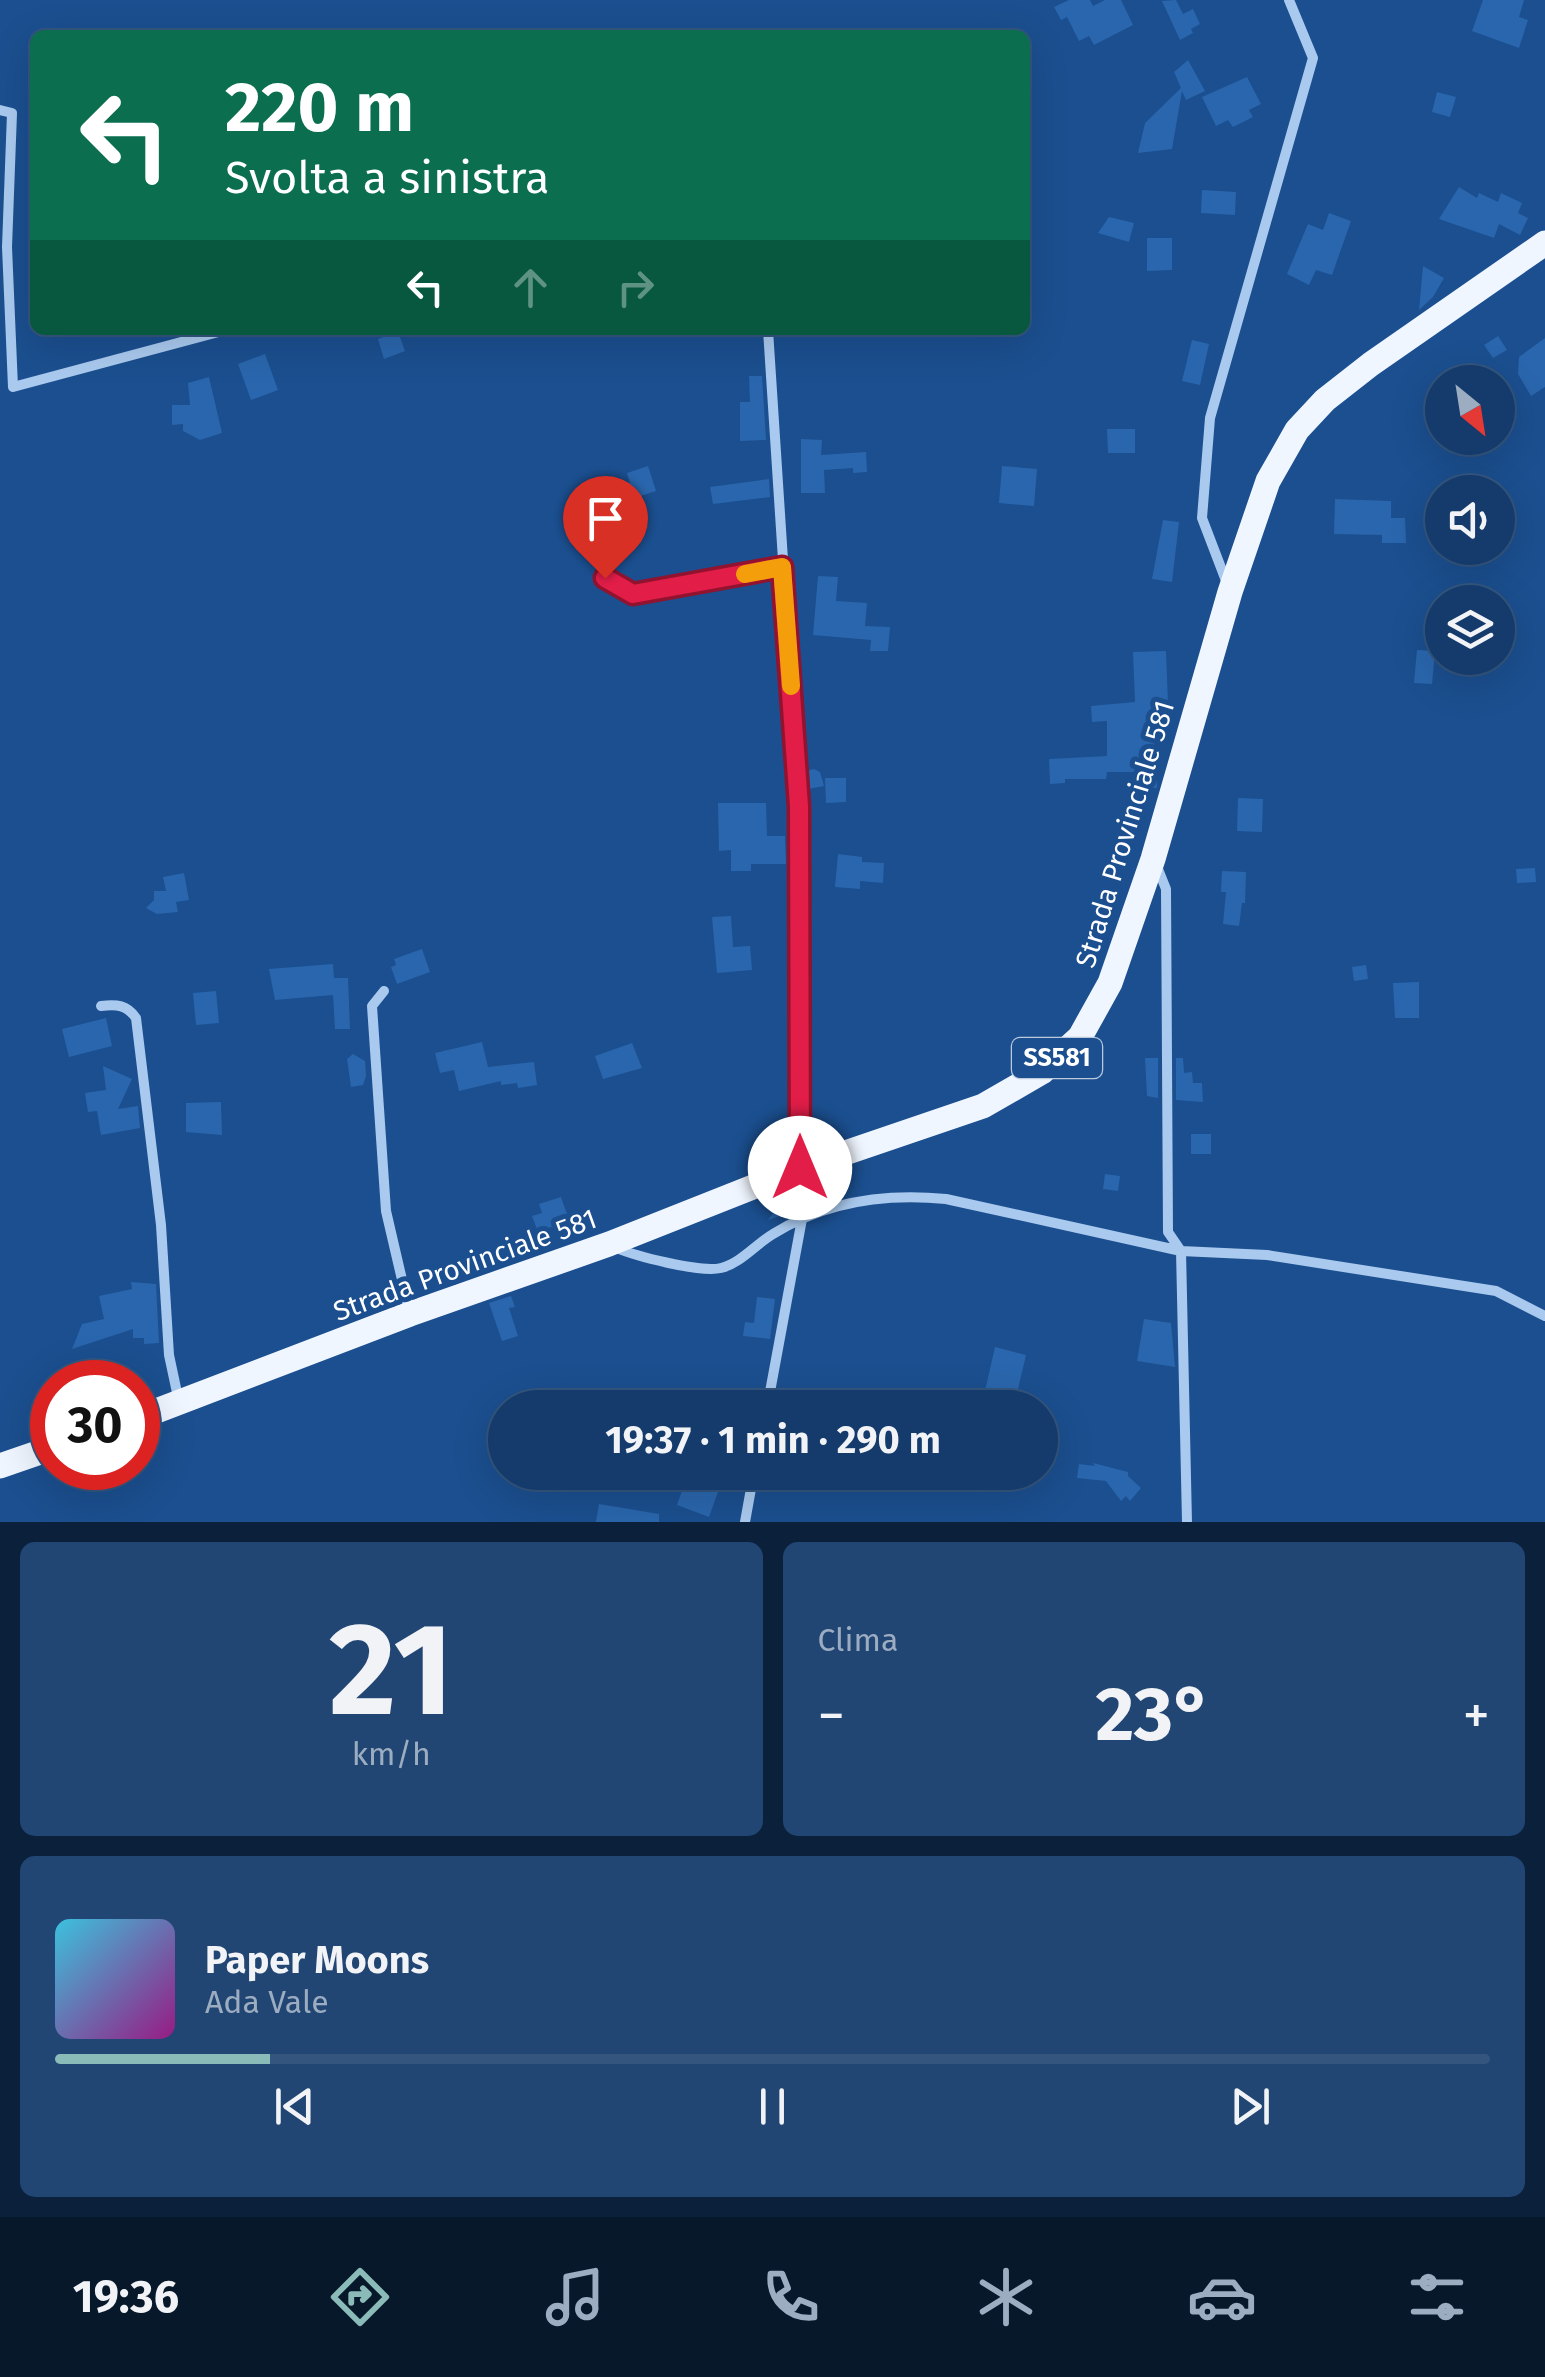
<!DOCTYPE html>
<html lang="it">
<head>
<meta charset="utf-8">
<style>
	:root { --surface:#143b6b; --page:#214673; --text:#f1f3f6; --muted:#9dadc1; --line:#33557e; --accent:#8bbbb9 }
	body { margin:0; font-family:"Fira Sans",sans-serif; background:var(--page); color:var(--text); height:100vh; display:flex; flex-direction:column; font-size:38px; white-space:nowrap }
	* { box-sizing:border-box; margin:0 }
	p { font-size:32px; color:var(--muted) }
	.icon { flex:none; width:55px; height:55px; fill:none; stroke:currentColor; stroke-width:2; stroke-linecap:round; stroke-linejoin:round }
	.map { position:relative; height:1522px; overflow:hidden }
	.drawer { display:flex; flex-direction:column; gap:20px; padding:20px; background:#0b203b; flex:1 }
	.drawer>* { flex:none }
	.guide { position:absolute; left:30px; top:30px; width:1000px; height:305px; border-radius:15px; box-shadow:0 10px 40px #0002,0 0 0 2px var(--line); background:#0b6e4f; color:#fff; overflow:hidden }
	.needle { width:65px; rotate:150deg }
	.fabs { position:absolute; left:1425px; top:365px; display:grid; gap:20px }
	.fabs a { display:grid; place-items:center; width:90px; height:90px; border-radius:50%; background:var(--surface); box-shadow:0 10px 40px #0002,0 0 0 2px var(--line); font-size:50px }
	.speed { position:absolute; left:30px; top:1360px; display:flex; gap:20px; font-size:50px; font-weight:700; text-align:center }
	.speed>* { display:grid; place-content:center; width:130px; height:130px; border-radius:50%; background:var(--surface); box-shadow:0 10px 40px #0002,0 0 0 2px var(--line); line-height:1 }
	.speed .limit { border:15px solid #d22; background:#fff; color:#111 }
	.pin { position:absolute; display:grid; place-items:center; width:85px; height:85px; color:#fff; margin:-102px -42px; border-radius:50% 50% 50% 0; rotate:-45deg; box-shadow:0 0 10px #0007 }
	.pin .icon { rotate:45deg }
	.me { position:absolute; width:110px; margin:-55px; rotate:0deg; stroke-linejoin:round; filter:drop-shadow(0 0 8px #0008) }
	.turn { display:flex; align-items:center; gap:35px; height:210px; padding:0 30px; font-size:45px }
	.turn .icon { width:130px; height:130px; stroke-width:2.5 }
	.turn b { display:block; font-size:70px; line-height:85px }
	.lanes { display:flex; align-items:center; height:95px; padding:0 30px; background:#0003; justify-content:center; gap:50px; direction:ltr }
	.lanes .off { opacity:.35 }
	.big { font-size:75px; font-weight:700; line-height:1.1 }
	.drawer .card { flex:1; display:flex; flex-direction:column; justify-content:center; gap:15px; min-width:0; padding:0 35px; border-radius:15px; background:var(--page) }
	.drawer .dial { align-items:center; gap:0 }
	.dial b { font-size:130px; line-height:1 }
	.song { display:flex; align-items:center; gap:30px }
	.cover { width:120px; height:120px; border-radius:15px; background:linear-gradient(135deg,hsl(190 70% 55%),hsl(310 70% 35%)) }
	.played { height:10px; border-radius:5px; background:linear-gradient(90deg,var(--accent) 15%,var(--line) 15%) }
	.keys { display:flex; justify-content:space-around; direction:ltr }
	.heat { display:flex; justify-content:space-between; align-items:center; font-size:55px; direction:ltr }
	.drawer .tiles { flex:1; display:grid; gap:20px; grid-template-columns:1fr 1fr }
	.card:last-child { grid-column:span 2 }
	.trip { position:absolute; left:488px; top:1390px; width:570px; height:100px; border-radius:50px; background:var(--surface); box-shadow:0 10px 40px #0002,0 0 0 2px var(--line); font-weight:700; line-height:100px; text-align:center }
	.tabs { display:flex; height:160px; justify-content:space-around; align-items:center; background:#08182b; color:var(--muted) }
	.tabs .icon { width:70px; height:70px }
	.tabs .on { color:var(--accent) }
	.tabs b { font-size:45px; color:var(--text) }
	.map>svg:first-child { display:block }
</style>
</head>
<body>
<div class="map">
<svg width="1545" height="1522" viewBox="0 0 1545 1522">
	<rect width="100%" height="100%" fill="#1b4f8f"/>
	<!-- building -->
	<path fill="#2a66ad" d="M1069,0h21l3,6 12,-6h16l12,25 -39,20 -5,-9 -10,5 -12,-24 -6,3 -7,-13z
		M1176,0l7,14 10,-5 7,15 -9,5 2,4 -13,7 -18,-39z
		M1483,0h41l-5,17 9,3 -9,28 -47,-17z
		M1188,60l17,31 -19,9 -4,-9 -10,58 -34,4 7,-30 36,-35 -7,-16z
		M1247,77l14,27 -12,6 4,7 -20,10 -5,-7 -12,6 -14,-29z
		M1437,92l19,5 -6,20 -18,-5z
		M1459,187l18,11 2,-5 19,9 3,-9 21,10 -4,10 10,5 -8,17 -21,-11 -5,14 -55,-19z
		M1202,190l34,2 -1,23 -34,-2z
		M1329,213l22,8 -19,54 -16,-5 -7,15 -22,-11 21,-50 15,6z
		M1109,217l25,6 -5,19 -31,-9z
		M1147,238h25v32l-25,1z
		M1423,266l21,12 -11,19 -14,13z
		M398,332l7,19 -21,8 -6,-20z
		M1498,336l9,14 -14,8 -9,-13z
		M1545,338v49l-14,9 -13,-22 1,-17z
		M1192,340l17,4 -9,41 -18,-4z
		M265,354l13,36 -27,10 -13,-36z
		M749,376h13l4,64 -26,1v-39h10z
		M209,377l13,56 -22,7 -17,-9v-7l-11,1v-20h18l-2,-22z
		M1107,429h28v24h-27z
		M801,439l21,1 -1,15 45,-3 1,20 -14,1v-5l-29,2 1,23h-24z
		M648,466l8,25 -25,8 -5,-15 4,-1 -3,-10z
		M1002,466l35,3 -3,37 -35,-3z
		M769,479l1,18 -57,7 -3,-17z
		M1335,499l56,2v17h14l1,25h-24v-8l-48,-1z
		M599,503l8,25 -14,5 -8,-25z
		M1163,520l16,2 -7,60 -20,-3z
		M818,576l20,1 -2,24 31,2 -2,23 25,1 -2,24h-18l1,-11 -58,-5z
		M1417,650l18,1 -3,33 -18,-1z
		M1166,651l2,53 -16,1 5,83h-15v-16h-35l-1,7h-41v4l-15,1 -1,-25 58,-3v-35l-15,1 -1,-16 44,-4 -2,-50z
		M814,769l6,3 4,14 -16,3 -2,-18z
		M825,778h21v24l-20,1z
		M1238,798l25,1 -1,33 -25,-1z
		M718,803h48l1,33h18l1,28h-35v7h-20v-21l-12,1z
		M838,854l24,3v5l22,1 -1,20 -23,-2v8l-25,-2z
		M1535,868l1,14 -19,1 -1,-14z
		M1222,871l24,1 -1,31h-3l-3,23 -16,-2 3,-32h-5z
		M184,873l5,27 -13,2 2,10 -21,2 -11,-6 8,-8v-9h12l-3,-14z
		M731,916l2,31 17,-1 2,24 -35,3 -5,-56z
		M422,949l8,23 -33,12 -6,-17 5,-2 -2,-6z
		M333,964l1,14h14l2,51h-15l-2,-34 -58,5 -6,-31z
		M1366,965l2,14 -14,2 -2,-14z
		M1419,982v36h-24l-2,-35z
		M216,991l3,32 -23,2 -3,-32z
		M106,1018l6,28 -43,11 -7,-28z
		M482,1042l6,25 46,-5 3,23 -19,3 -1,-5 -16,2v-4l-42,10 -5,-21 -14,3 -5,-20z
		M632,1043l10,25 -39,11 -8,-23z
		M353,1054l12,7 1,15 -3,9 -12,2 -4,-28z
		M1145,1058h13v40l-11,-2z
		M1176,1058h7l1,15 8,-1 1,11h9l1,19 -27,-2z
		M103,1066l29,13 -14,30 20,-3 2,22 -39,7 -4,-24 -9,1 -3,-19 21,-3z
		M221,1102l1,33 -36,-3v-29z
		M1191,1134h20v20h-20z
		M1105,1174l15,2 -2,15 -15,-2z
		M796,1193l4,11 -5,7 -27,9 16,-21z
		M561,1197l8,23 -31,12 -6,-16 10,-3 -3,-9z
		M131,1282l25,2 3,59 -15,1v-6h-11v-9l-61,20 10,-25 22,-5 -5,-23 33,-7z
		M511,1296l4,11 -6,1 9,28 -16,5 -13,-38z
		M757,1297l18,2 -5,40 -27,-3 2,-14 9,1z
		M1144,1319l27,4 4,44 -38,-6z
		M995,1347l31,8 -10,43 -31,-7z
		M906,1390l44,3v3l16,3v9h-62z
		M1093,1463l35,9v4l13,12 -11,13 -4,-5 -5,5 -15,-20 -29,-3 2,-14 16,2z
		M687,1477l32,12 -10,28 -32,-12z
		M599,1504l60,10v8h-63z"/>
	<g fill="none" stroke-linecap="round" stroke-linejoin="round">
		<!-- service -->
		<path stroke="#a9c9ee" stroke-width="8" d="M605,578l28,16 150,-27"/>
		<!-- minor -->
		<path stroke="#a9c9ee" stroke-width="10" d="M0,110l12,3 -5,134 6,140 213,-57
			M768,330l31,475 2,362
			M1228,586l-26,-68 8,-100 103,-360 -24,-58
			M1156,864l10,25 2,343 13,19 6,271
			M384,991l-12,15 14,205 24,103
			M101,1006c16,-2 26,-1 35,12l25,207 8,130 10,47
			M614,1247c21,9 86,26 107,21 20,-5 35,-24 52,-34 53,-33 112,-41 173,-35l235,52 86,4 229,36 49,25
			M767,1408l35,-189
			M745,1522l9,-50"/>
		<!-- primary -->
		<path stroke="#f0f6ff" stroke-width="25" d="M138,1418l272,-104 199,-70 192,-76 182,-62 59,-34 38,-35 30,-54 43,-124 77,-267 38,-111 29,-51 28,-30 46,-36 174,-121
			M0,1466l52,-18"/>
	</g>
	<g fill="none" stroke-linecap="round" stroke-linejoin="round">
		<!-- route casing -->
		<g stroke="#92132f" stroke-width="25">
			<path id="route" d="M605,578l28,16 149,-27 17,239 1,362"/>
		</g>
		<!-- route -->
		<use href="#route" stroke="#e11d48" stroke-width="18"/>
		<!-- slow -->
		<path stroke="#f59e0b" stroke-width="18" d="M745,574l37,-7 9,119"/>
	</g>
	<g text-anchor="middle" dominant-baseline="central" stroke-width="10" stroke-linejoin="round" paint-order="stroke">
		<!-- shield labels -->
		<rect fill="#1b4f8f" stroke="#bbcadd" stroke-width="2.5" x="1012" y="1038" width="90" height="40" rx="8"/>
		<g font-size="25" font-weight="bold" fill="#fff">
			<text x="1057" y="1058">SS581</text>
		</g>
		<!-- street labels -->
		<g font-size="28" fill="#fff" stroke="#1b4f8f">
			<text transform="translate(1125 834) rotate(-73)">Strada Provinciale 581</text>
			<text transform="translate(465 1265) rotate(-20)">Strada Provinciale 581</text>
		</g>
	</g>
</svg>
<div class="fabs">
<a><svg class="needle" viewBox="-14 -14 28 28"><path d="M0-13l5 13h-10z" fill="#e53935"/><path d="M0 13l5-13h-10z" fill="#9dadc1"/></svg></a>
<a><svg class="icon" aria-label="sound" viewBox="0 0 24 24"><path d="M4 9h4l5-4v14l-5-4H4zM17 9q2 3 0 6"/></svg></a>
<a><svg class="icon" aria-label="layers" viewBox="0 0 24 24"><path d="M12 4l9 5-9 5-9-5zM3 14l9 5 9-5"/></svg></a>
</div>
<div class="speed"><div class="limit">30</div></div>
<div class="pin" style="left:605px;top:578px;background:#d93025"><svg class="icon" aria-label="arrive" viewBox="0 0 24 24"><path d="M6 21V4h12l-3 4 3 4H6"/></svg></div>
<svg class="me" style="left:800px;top:1168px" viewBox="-20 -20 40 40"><circle r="19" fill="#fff"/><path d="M0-13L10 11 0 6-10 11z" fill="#e11d48"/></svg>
<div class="trip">19:37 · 1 min · 290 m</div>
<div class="guide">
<div class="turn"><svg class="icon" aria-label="left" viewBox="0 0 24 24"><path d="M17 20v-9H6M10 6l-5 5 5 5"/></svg><div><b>220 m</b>Svolta a sinistra</div></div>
<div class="lanes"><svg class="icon" aria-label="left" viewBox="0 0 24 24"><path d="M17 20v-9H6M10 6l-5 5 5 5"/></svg><svg class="icon off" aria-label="ahead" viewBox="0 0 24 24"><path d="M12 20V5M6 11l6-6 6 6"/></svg><svg class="icon off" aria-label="right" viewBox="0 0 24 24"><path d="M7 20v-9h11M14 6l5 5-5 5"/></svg></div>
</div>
</div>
<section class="drawer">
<div class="tiles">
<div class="card dial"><b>21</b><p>km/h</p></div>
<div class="card"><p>Clima</p>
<div class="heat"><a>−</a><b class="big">23°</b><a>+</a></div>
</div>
<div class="card">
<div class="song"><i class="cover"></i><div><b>Paper Moons</b><p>Ada Vale</p></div></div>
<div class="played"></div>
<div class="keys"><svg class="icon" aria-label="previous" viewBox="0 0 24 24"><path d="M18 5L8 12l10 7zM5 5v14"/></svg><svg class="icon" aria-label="pause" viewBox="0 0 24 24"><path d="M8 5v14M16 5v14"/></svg><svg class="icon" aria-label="next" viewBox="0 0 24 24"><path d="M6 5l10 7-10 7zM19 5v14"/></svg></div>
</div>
</div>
</section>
<nav class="tabs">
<b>19:36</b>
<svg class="icon on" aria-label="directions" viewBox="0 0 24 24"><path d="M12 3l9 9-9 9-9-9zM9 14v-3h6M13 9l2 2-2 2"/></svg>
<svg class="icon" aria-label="music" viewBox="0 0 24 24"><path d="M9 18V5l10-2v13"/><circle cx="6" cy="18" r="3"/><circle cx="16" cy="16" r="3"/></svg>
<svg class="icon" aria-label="phone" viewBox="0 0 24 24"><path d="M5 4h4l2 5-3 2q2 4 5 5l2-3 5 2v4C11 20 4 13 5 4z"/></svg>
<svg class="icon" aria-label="climate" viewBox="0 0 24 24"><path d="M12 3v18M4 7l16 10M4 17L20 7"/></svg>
<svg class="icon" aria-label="car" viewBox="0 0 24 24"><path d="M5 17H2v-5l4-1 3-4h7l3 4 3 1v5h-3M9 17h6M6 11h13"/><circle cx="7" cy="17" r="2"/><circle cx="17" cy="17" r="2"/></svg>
<svg class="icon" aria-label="filters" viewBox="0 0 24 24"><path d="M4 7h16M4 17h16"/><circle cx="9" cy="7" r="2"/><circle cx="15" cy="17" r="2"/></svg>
</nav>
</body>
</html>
